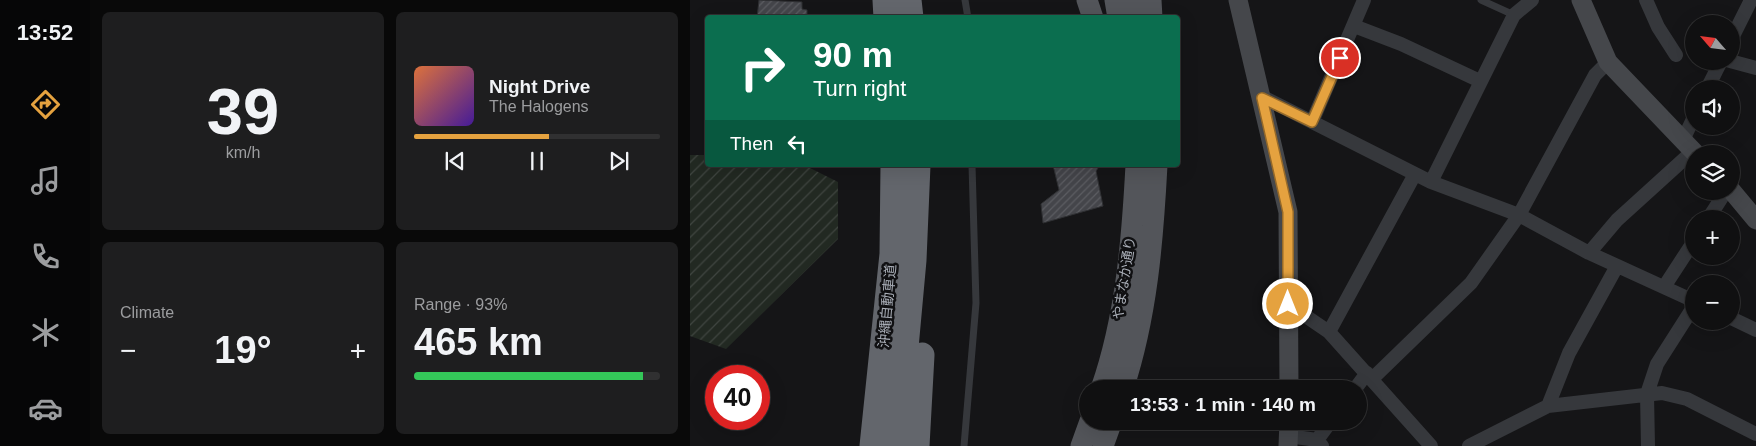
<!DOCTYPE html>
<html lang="en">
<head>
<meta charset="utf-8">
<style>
	:root { --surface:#101011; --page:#1e1e1f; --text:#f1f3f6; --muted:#9c9d9f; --line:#303031; --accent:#e5a23f }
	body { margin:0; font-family:Helvetica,"Noto Sans JP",sans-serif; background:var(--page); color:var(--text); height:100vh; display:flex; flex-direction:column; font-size:19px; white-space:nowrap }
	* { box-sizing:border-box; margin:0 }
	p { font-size:16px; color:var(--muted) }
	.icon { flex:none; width:28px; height:28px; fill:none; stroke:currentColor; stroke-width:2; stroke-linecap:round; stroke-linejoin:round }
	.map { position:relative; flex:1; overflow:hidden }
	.panel { display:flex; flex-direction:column; gap:12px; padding:12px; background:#090909; width:600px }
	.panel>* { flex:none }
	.guide { position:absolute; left:15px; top:15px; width:475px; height:152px; border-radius:5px; box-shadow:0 5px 20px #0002,0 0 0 1px var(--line); background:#0b6e4f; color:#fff; overflow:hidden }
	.needle { width:32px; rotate:298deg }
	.fabs { position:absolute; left:995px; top:15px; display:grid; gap:10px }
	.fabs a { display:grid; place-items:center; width:55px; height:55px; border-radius:50%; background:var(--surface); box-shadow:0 5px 20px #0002,0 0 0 1px var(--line); font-size:25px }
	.speed { position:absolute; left:15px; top:365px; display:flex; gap:10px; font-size:25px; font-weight:700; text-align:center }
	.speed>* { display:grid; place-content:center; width:65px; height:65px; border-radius:50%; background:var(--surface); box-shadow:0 5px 20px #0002,0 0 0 1px var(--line); line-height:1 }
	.speed .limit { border:8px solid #d22; background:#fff; color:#111 }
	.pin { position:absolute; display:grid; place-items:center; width:42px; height:42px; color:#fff; margin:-21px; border:2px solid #fff; border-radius:50%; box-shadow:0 1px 5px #0007 }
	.me { position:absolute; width:55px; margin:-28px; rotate:0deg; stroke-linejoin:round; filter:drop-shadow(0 0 4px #0008) }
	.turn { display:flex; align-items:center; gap:18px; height:105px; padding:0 25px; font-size:22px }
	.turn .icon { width:65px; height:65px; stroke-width:2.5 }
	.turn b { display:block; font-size:35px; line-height:42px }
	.then { display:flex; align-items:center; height:48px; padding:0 25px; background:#0003; gap:10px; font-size:19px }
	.big { font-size:38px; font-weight:700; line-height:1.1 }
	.panel .widget { flex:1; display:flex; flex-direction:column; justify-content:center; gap:8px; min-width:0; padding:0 18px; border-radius:8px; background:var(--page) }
	.panel .dial { align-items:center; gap:0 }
	.dial b { font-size:65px; line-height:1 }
	.song { display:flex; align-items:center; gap:15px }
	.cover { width:60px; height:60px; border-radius:8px; background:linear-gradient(135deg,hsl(20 70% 55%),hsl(260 70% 35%)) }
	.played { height:5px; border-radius:2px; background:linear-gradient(90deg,var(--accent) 55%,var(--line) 55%) }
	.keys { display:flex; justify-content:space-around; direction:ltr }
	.heat { display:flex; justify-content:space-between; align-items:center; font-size:28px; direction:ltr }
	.charge { height:8px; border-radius:4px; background:linear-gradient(90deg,#34c759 93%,var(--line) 0) }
	.panel .tiles { flex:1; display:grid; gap:12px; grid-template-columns:repeat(2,1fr) }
	.trip { position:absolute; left:389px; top:380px; width:288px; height:50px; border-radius:25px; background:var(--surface); box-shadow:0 5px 20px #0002,0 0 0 1px var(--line); font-weight:700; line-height:50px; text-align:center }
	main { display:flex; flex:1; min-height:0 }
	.tabs { display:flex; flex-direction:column; width:90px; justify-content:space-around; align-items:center; background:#060607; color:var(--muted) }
	.tabs .icon { width:35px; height:35px }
	.tabs .active { color:var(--accent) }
	.tabs b { font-size:22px; color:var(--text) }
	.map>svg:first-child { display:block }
</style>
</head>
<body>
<main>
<nav class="tabs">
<b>13:52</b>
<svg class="icon active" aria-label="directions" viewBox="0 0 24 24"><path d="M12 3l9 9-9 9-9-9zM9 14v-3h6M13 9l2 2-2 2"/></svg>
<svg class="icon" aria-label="music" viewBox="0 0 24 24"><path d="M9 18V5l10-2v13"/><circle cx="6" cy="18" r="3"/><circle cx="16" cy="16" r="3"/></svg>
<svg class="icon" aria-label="phone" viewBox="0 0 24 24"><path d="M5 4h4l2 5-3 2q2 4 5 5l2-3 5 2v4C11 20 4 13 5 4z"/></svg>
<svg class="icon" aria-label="climate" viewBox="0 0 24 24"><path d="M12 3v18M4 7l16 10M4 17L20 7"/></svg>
<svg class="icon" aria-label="car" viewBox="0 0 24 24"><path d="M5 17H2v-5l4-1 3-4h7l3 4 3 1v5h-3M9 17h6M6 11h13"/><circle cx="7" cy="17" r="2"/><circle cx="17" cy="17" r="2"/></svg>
</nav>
<section class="panel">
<div class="tiles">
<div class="widget dial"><b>39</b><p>km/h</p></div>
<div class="widget">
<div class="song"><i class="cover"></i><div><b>Night Drive</b><p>The Halogens</p></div></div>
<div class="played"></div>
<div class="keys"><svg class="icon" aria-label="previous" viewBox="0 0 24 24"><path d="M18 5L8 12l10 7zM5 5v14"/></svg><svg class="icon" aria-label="pause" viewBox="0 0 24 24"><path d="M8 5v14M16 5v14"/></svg><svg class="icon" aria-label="next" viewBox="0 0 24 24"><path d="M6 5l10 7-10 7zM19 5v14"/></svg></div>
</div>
<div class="widget"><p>Climate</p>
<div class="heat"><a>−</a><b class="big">19°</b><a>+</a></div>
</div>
<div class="widget"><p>Range · 93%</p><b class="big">465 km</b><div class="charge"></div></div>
</div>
</section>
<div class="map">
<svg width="1066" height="446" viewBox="0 0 1066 446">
	<defs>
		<pattern id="garden-furrows" width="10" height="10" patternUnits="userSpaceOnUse" patternTransform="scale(1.25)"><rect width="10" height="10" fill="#222922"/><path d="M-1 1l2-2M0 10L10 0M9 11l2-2" fill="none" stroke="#3f4540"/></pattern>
		<pattern id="building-hatch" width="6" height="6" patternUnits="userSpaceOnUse" patternTransform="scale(1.25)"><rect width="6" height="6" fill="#44454a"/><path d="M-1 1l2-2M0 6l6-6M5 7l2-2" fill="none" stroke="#5c5d62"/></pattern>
	</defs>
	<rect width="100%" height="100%" fill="#151517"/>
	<!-- garden -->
	<path fill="url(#garden-furrows)" d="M0,155h17l1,10h96l34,17v57l-112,110 -36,-13z"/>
	<!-- building -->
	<path fill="url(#building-hatch)" stroke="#2f3033" d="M69,0l43,2v7l5,1v8h-50z
		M363,165h47l-4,6 7,35 -60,17 -2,-19 18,-14z"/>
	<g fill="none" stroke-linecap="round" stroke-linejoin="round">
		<!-- lane -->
		<path stroke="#36383c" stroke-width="7" d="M275,0l3,18
			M791,0l33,15
			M274,446l12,-143 -4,-138"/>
		<!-- street -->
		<path stroke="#36383c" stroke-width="14" d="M956,0l12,27 18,28
			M664,26l47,18 79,37
			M1041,40l20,-40
			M1040,61l26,7
			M1017,89l14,-28
			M573,97l168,85 88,33 70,38 105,48
			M622,122l52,-122
			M993,140l11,-23
			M741,182l83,-167 18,-15
			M1018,219l18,-28
			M899,253l28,-33 76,-69
			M974,287l30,-46
			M598,304l41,28 102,114
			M1041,318l25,12
			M639,332l86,-158
			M682,379l99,-96 48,-68 76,-140 13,-13
			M665,389l12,-16
			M858,406l21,-53 48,-87
			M598,436l29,4 5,6
			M627,440l14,-19
			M779,446l79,-40 114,-13 25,6 69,35
			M958,446l-1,-52 10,-30 37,-58"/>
		<!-- secondary -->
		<path stroke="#45474b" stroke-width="19" d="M548,0l50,212 1,177
			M891,0l27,62 88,92
			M1041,190l25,30
			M598,446l1,-25"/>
		<!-- primary -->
		<path stroke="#53555a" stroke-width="21" d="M397,0l6,18
			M425,0l3,18
			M442,0l5,18
			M461,0l1,18
			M411,389c25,-72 31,-149 35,-224
			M433,389c24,-73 30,-148 34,-224
			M391,446l9,-25
			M413,446l9,-25"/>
		<!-- highway -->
		<path stroke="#63666c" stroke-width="25" d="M195,0l1,18
			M219,0l2,18
			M182,446l20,-192 1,-89
			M207,446l17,-186 4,-95
			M227,446l5,-91"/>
	</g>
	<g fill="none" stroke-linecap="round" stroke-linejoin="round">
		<!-- route casing -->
		<g stroke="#956929" stroke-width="12">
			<path id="route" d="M598,304v-92l-26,-114 50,24 28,-64"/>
		</g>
		<!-- route -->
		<use href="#route" stroke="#e5a23f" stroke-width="9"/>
	</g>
	<g text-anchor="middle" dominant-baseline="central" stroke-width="5" stroke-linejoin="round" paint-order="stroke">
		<!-- street labels -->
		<g font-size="14" fill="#a8adb6" stroke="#101012">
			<text transform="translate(434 278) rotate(-81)">やまなか通り</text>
			<text transform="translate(197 306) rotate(-85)">沖縄自動車道</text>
		</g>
	</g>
</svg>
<div class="fabs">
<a><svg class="needle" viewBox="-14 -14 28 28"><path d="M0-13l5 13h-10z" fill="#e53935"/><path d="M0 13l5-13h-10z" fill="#9c9d9f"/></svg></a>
<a><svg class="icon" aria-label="sound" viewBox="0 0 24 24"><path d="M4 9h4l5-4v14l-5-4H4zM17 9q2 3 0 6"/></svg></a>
<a><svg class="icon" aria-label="layers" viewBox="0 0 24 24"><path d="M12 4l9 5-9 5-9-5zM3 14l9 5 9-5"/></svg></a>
<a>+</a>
<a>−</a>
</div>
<div class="speed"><div class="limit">40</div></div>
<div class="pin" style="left:650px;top:58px;background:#d93025"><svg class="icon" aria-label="arrive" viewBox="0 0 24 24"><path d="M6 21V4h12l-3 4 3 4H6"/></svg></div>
<svg class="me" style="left:598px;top:304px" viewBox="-20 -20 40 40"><circle r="17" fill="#e5a23f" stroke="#fff" stroke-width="3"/><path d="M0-11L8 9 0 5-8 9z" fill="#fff"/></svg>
<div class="trip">13:53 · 1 min · 140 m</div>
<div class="guide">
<div class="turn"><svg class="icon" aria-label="right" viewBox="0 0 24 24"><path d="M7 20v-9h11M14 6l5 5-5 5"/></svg><div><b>90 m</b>Turn right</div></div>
<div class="then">Then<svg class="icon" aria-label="left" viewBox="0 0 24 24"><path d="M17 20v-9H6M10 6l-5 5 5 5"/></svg></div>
</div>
</div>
</main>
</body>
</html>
